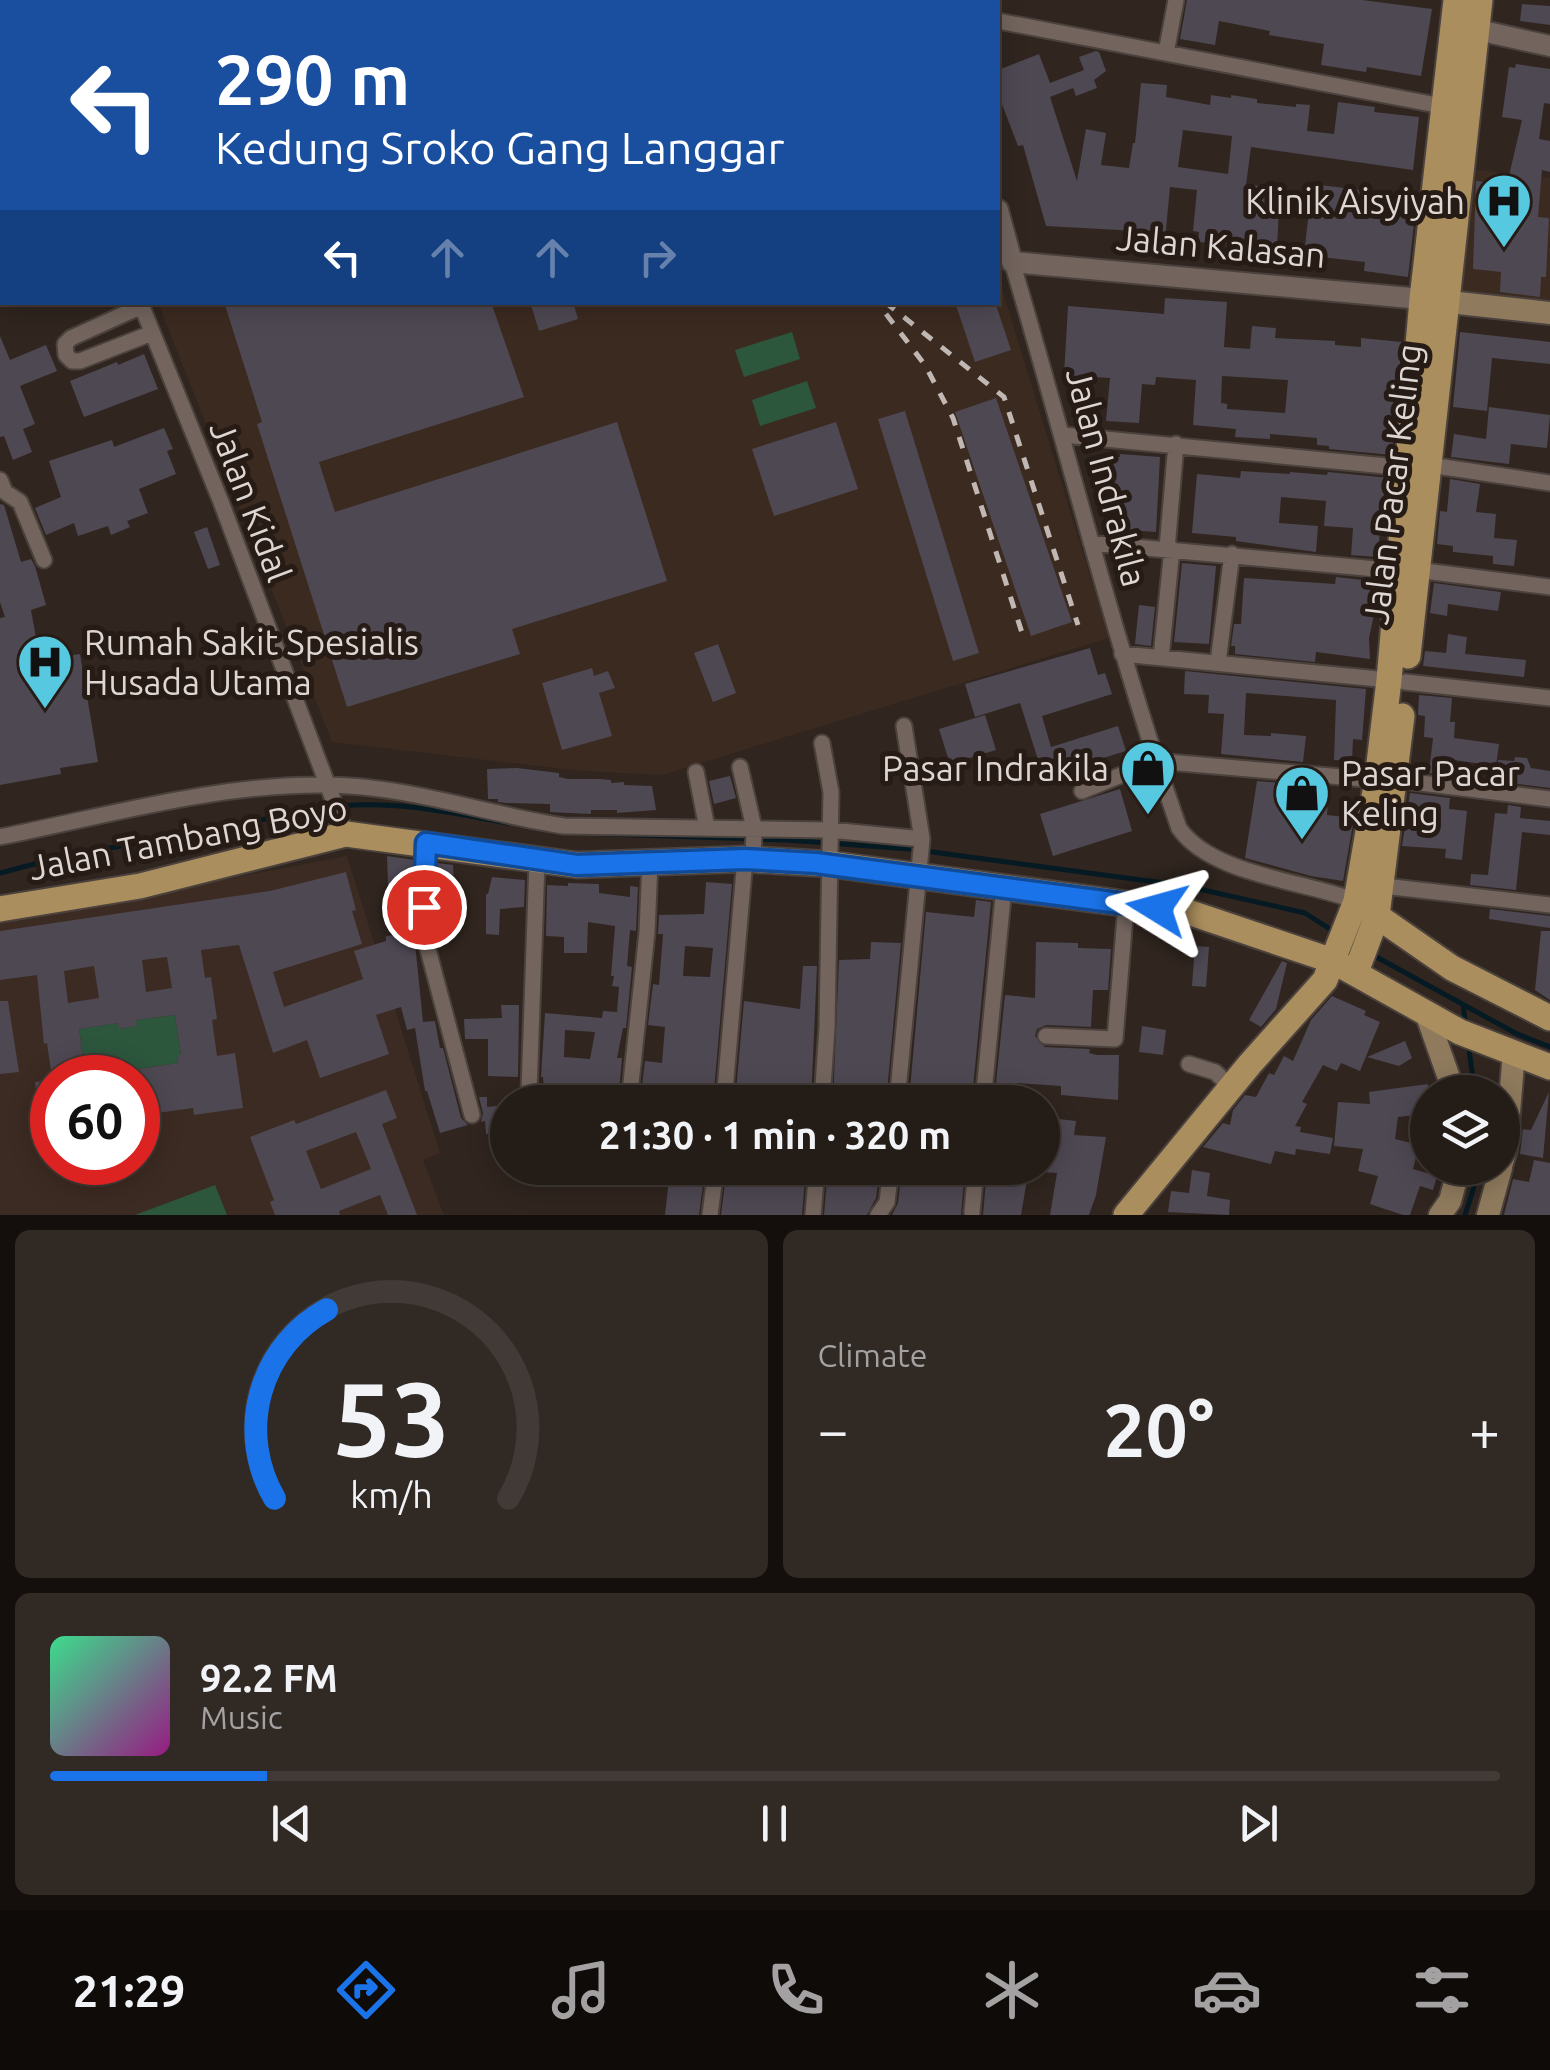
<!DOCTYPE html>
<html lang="en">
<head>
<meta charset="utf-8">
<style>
	:root { --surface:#241c17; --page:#302924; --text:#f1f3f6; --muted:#a3a1a1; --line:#413a36; --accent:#1a73e8 }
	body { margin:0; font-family:Ubuntu,sans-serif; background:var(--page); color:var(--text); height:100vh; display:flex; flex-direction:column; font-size:38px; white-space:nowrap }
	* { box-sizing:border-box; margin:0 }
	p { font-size:32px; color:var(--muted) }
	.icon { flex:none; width:55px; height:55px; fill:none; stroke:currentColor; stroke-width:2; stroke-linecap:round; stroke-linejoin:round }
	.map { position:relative; height:1215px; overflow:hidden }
	.panel { display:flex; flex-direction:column; gap:15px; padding:15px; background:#140f0d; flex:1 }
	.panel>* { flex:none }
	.top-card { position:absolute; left:0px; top:0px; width:1000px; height:305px; box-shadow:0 5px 25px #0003,0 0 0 2px var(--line); background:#1a4fa0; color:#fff; overflow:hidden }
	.buttons { position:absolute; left:1410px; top:1075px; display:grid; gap:20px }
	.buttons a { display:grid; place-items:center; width:110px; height:110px; border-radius:50%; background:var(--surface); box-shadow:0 5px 25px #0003,0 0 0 2px var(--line); font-size:50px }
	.speed { position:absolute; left:30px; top:1055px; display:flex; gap:20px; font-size:50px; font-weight:700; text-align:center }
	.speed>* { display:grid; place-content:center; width:130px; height:130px; border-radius:50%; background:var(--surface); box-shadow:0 5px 25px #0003,0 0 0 2px var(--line); line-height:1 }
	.speed .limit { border:15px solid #d22; background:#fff; color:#111 }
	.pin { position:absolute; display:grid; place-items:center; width:85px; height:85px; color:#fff; margin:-42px; border:5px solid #fff; border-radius:50%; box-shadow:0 2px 10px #0007 }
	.me { position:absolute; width:110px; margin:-55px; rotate:278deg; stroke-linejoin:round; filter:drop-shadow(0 0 8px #0008) }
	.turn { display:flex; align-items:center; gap:35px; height:210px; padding:0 50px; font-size:45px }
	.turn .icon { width:130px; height:130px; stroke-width:2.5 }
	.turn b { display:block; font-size:70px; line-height:85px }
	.lanes { display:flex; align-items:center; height:95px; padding:0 50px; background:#0003; justify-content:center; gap:50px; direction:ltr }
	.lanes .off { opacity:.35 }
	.big { font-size:75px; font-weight:700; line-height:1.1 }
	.panel .widget { flex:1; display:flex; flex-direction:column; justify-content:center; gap:15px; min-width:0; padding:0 35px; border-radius:15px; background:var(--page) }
	.panel .dial { align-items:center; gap:0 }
	.dial svg { height:260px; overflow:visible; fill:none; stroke:var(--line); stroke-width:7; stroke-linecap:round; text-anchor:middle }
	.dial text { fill:var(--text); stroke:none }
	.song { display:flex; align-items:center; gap:30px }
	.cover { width:120px; height:120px; border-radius:15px; background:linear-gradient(135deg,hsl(150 70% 55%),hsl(310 70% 35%)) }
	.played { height:10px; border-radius:5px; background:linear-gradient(90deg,var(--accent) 15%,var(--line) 15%) }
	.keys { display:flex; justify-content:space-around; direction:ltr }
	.heat { display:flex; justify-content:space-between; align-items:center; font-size:55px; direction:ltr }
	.panel .tiles { flex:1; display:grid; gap:15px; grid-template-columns:1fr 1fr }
	.widget:last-child { grid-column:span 2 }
	.trip { position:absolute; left:490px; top:1085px; width:570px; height:100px; border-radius:50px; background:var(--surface); box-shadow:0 5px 25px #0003,0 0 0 2px var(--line); font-weight:700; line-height:100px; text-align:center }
	.menu { display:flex; height:160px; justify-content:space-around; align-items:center; background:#0e0b09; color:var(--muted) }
	.menu .icon { width:70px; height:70px }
	.menu .current { color:var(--accent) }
	.menu b { font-size:45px; color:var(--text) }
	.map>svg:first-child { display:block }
</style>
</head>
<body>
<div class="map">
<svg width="1550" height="1215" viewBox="0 0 1550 1215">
	<rect width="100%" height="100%" fill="#30251f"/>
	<!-- built -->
	<path fill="#3b2a20" d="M38,0h676l1,2h-676z
		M1466,169l84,9v128l-96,-10z
		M998,276l111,362 -447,137 -80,-4 -250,-29 -174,-439 840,-1z"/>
	<!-- education -->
	<path fill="#3c2b22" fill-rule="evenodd" d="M347,856l93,297 -17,7 21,55h-444v-293zM52,1078h86v84h-86z"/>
	<!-- green -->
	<path fill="#2c573d" d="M792,332l8,27 -56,18 -9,-27z
		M807,381l9,27 -56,18 -8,-26z
		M175,1015l6,40 -4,1 1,7 -88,13 -1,-7h-4l-6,-40 39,-6 2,6 16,-3v-6z
		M215,1185l12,30h-92z"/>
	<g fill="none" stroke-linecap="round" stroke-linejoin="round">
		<!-- stream -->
		<path stroke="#051a23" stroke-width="5" d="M341,806c58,-5 111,7 167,17
			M579,833l208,7 123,9 276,37 119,27 31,20
			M0,873l57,-15 273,-51
			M1371,954l146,80 33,13
			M1463,1005l3,22
			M1468,1043l7,49
			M1465,1215l15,-47"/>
	</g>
	<!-- building -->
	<path fill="#4e4853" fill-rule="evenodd" d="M1187,0h175l70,9 -11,67 -54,-9 -1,5 -45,-7 3,-21 -55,-9 1,-4 -51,-10 -4,24 -35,-6z
		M1522,4l28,2v19l-30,-4z
		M1096,51l3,1 7,19 -12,9 3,8 -21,8 -3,-8 -23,9 27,84 9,-52 20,4 -5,32 28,3 4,-25h2l6,-60 26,2 -1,12 44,8 1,-10 20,3v-3l26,4v4l39,4v-3l14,1 -3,26 27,3 4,-32 37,5 -1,5 45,5 -6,53 -162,-23 -5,38 34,2 -3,61 -79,-6 1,-10 -6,-1 4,-41 -27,-3 -5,53 -28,-3v-6l-91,-5 -23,-81 -5,1 -20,-52v-24l41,-16 11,29 34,-13 -5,-13zM1183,130l49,6 -4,38 -50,-7z
		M1516,64l34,5v35l-6,-1 -5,36 11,2v31l-8,-2 -4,47 11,1 -3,59h-5l-1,20 -40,-5 1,-20 -28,-3 3,-88 20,2v-4l12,1 14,-60 -20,-3 7,-50 6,1z
		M1312,184l105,13 -9,80 -44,-6 1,-9 -61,-7z
		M1165,298l62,4 -3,45 26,2 2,-23 24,2 -1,10 60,3v4l26,2v-9l41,4 -10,113 -63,-6v-3l-12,-1v-7l-47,-4v5l-35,-2 1,-8 -43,-4 3,-45 -40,-3 -1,8 -13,-1 -3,39 -33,-2 4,-43 -46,-3 4,-69 96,8zM1222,376l66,4 -3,33 -58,-4v-5l-6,-1z
		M224,302h267l33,95 -205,65 16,50 282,-90 50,159 -155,48 8,25 -173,53 -90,-283 5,-2z
		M530,302h43l5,17 -39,12z
		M955,302h40l16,48 -36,12z
		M1460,332l90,10v22l-58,-6 -5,53 -34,-4z
		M0,336l10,24 36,-15 11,26 -37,15 15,38 -12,5 9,23 -19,8 -9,-24 -4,1z
		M144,354l14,35 -74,28 -14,-36 47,-19 1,3z
		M996,398l76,224 -41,14 -76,-224z
		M1489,407l61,8 -3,33 -36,-4 -2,20 -58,-7 3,-23 32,5z
		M905,411l74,242 -26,8 -75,-242z
		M836,422l22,67 -84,27 -22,-67z
		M164,428l9,21 -6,2 9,23 -37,15 9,24 -21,8 3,6 -19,8 -3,-9 -30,10 -4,-13 -28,12 -11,-27 26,-11 -12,-36 63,-21 2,7z
		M1120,454l40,3 -4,75 -41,-3 3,-45 -25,-1 2,-27 25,1z
		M1241,471l49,3v-2l37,3 1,-3 62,6 -4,52h-6l-2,27 -27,-2 2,-27 -29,-2 2,-25 -45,-4 -2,26 39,3 -2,26 -80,-11v-4l-44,-4 5,-59 43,4z
		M1450,479l30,5 -4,28 20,2 -2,24 23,2 -3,26 -21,-2v-8l-40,-4v-6l-16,-2 3,-33 7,1z
		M0,504l4,1 17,57 10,-3 4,7 11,39 -15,5 9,50 40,-6 18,108 -38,6 1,6 -61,11v-167l5,-1 -5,-15z
		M207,527l13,38 -12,4 -14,-37z
		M1182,563l34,3 -7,78 -35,-2z
		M1336,577l45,5 -12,56 1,21 -54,-7 -1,10 -80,-8v-8h-4l3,-22h7l3,-46 91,6z
		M1434,583l67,9 -3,19 -50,-7 -1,12 -17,-3z
		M1139,605l16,2 -4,39 -16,-2z
		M1448,634l19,3 -2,17 61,6 -2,17 -101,-11 2,-15 21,2z
		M718,644l18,49 -23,9 -19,-49z
		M1090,648l8,27 7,-2 7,21 -70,22 9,31 67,-21 8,25 -49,15 -2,-8 -34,11 -21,-66 -45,14 -10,-33z
		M592,668l2,8 14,-5 7,17 -16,5 13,43 -50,14 -20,-67z
		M1185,671l181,18 -4,51 -9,-1 -1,22 -18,-1 2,-60 -90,-7 -2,42 27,1v-3l35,3 -3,26 -82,-8 3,-40 -16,-1 1,-18 -25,-1z
		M1419,695l33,3 -2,24h5l-1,16 45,6 -3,22 -42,-6 -1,16 -24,-3 4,-35 -9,-1 1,-21 -7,-1z
		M985,715l11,35 -46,14 -11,-35z
		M1515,757l12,1 4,10 19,3v17l-55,-7 3,-21 16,1z
		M517,768l42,5v4l9,2h32l11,1v3l13,-1v3l28,1 4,24 -39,3v-3h-26v4l-22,-1 -19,-1v-8l-44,-1 -8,-1v-3h-10l-1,-30z
		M730,776l6,22 -22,6 -5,-23z
		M1257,781l72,6 -2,28 27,3 -11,63 -32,-5 -66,-18z
		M1120,789l12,42 -79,25 -13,-42z
		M1410,793l40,5 -1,11 18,2 -5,49 -17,-2 1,-9 -44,-3z
		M1508,805l13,2 -1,11 30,3v14l-28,-3 -6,58 -46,-5 1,-11 17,1 7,-62 12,1z
		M387,856l28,4v26h-27z
		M437,863l16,2 3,55h-17z
		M346,872l10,38 -4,1 10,33 -89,28 11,35 79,-28 -9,-28 32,-10v-5l28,-3 9,89 12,-1 5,27h3l18,70 7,7 -28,8 -13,-42h-2l-10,-63 -8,2 -6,-23 -25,8 13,39 -69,24 -13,-38 -34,13 -34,-108 -38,5 4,28 6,-1 6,42 -5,1 5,36 18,-3 8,55 -49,7 -1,-7 -43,6 2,15 -14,2v-62l40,-6 -1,-8h4l-6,-40 -39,5 1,6 -18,3 -1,-6 -39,6 7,49h-34l-5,-35 -3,1 -7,-69 -37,5v-49l270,-40zM167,957l5,31 -26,4 -4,-32zM94,966l5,32 -31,5 -4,-32z
		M492,877l33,3 -1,27 -24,2 -1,26 -13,-1v-40h2z
		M706,882l26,2 -19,218h-73l5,-41 17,2 3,-36 -17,-2 5,-41 6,1 4,-51h-5l1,-19 45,-1zM685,946l28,2 -3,29 -27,-1z
		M568,883l31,1v9l31,4v-11l8,1 -2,44 -6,-1 -3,36 5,1 -6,61h-3l-6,30h5l-4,44h-73l-2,-25h-2l4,-64 57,5 1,-7 14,1 2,-25 -7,-1 2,-10h-3l4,-50 -27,-4 -1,31h-23v-16l-18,-1 1,-51 21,1zM565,1030l30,2 -5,27 -26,-2z
		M976,900l15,2 -18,186 -8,-1 -2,13 -53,-11 16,-177 48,5z
		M1490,909l60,7v12l-61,-9z
		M1541,931h9v69l-15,-10z
		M871,942l30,1 -15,159h-53l6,-142 31,-1z
		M1036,942l42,1v5l33,1 -3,41h-15l-2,37 -45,-2 -9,4 -2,7 10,11 45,2 -1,4 8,2h22l-1,45 -57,-5v-9l-44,-3v11l-22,-1 10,-98 30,3z
		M1195,946l14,1 -3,40 -14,-1z
		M1282,961l5,2 -11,46 -15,18 -12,-7z
		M803,966h14l-6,136h-76l9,-101 56,8z
		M1332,996l34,15 -2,4 16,7 -20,49 -19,-8 -4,8 -14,-6 -21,37 5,2 -12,22 6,1 -1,5 33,6 -3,16 -34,-5 -1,6 -20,-4 -4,13 -68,-17 20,-24 7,2 3,-15 12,-15 11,2 13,-24 5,2 10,-19 9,5 18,-41z
		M0,1001h8l11,71 -19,2z
		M501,1005h18l-1,72 -30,-1v-37h-23l-1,-20 38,-1z
		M1142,1026l24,4 -3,25 -24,-3z
		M1405,1041l7,17 -13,8 -32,-9z
		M52,1080v67l-7,1 -10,-66z
		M1428,1084v30l-30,3 -3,22 24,6 -6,24 24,7 -4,14 -13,-4 -10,29h-7l-33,-11 8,-28 -20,-5 5,-22 -29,-3 4,-44 32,2 -1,-12z
		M386,1090l11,28 -15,6 35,91h-29l-8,-20 -41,16 1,4h-65l-5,-13 4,-2 -24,-63 44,-17 2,4zM356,1132l15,37 -50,20 -15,-38z
		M1549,1092l-6,66 -23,-4 3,-25 8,1z
		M479,1097h8v10l21,-2v27l-22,2 -1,-13 -4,1 2,-9z
		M1042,1117l34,4 -2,14 32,2 -10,58 -7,20h-39l7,-42 -15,-1z
		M1534,1160l16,3v52h-46l9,-36 16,3z
		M678,1168h27l-6,47h-34l5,-45 7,1z
		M727,1168h25l31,4v-4h23l-4,47h-81z
		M828,1168h52l-4,30 -9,17h-43z
		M902,1168h63l-4,47h-69l6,-12z
		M987,1168h42l-8,47h-38z
		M1192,1170l18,3 -3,23 23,4 -1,15 -61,-3 3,-21 18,2z"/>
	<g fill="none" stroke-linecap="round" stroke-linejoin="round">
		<!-- minor casing -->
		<g stroke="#4b423d" stroke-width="19">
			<path id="minor" d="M20,0l1,2
				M998,21l444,85
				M1166,53l10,-53
				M0,119l2,-1
				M0,243l2,-1
				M1012,262c56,188 102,380 167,566 32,47 126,53 177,73
				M140,302l81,200 125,332
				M142,306l-71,32 -6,6 1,11 6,6h8l72,-28
				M1063,435l344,33
				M1430,465l120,18
				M0,480l5,12 15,10 24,58
				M1091,543l307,28
				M1167,549l9,-105
				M1417,570l133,17
				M1122,654l267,26
				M1161,657l11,-108
				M1218,662l14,-108
				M1405,682l145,16
				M740,767l14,61 -1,32
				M696,772l11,56
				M1396,780l154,19
				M1082,791l74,-30 221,19
				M0,837c106,-21 215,-53 324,-52 82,0 160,29 240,41l266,4 92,9
				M426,843v99l46,173
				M1375,885l175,20
				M1046,1036l69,3 11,-135
				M1189,1064l26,8 16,15
				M529,1092l8,-231
				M629,1102l18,-170 3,-70
				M724,1102l21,-243
				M822,1102l5,-75 4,-235 -9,-49
				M897,1102l25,-263 -18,-113
				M983,1102l21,-215
				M972,1212l4,-44
				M710,1215l6,-47
				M813,1215l4,-47
				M878,1215l9,-13 4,-34"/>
		</g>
		<!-- tertiary casing -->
		<g stroke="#4b423d" stroke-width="24">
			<path id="tertiary" d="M933,0l1,2
				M1465,27l85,19
				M998,210l14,52 410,37"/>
		</g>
		<!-- secondary casing -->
		<g stroke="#4b423d" stroke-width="26">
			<path id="secondary" d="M1449,302l101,11
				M1426,1013l28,79
				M1502,1163l4,-14 8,-97
				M1440,1215l10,-14 9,-33
				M1488,1215l13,-47"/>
		</g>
		<!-- primary casing -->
		<g stroke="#4b423d" stroke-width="29">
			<path id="primary" d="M1408,656l72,-656
				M1364,907l88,61 98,50
				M0,909l140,-23 206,-52 231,31 168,-6 84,5 359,48 145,49 127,71 90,35
				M1356,972l21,-56 25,-200
				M1126,1215l124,-151 75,-84 31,-79 21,-121 12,-100 33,-381 34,-299"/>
		</g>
		<!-- minor -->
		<use href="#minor" stroke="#73655e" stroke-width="15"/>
		<!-- tertiary -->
		<use href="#tertiary" stroke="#73655e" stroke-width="20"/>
		<!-- secondary -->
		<use href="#secondary" stroke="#8f7a5d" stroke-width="22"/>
		<!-- primary -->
		<use href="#primary" stroke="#ab8e5d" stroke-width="25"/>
		<!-- rail -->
		<path stroke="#c1b8b4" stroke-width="5" stroke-dasharray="12 12" stroke-linecap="butt" d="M740,0l1,2
			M885,302l119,95 74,228
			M886,314l39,51 28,53 71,221"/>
	</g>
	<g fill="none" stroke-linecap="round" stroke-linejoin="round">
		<!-- route casing -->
		<g stroke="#114b97" stroke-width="25">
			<path id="route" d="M424,907l2,-64 151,22 168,-6 71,4 341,45"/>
		</g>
		<!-- route -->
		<use href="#route" stroke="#1a73e8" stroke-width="18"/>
	</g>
	<!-- icons -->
	<defs>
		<g id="hospital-pin" transform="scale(2.875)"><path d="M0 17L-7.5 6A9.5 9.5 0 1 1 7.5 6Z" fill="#56c9e1" stroke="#261b15"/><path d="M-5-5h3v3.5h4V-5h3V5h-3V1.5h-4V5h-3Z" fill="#111"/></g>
		<g id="shop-pin" transform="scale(2.875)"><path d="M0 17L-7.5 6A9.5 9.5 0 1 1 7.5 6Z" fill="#56c9e1" stroke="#261b15"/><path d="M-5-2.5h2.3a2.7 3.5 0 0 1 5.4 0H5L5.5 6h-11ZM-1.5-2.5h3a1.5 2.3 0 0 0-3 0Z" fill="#111"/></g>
	</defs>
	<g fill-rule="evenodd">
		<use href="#hospital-pin" x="1504" y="201"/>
		<use href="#hospital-pin" x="45" y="662"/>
		<use href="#shop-pin" x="1148" y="768"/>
		<use href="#shop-pin" x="1302" y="793"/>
	</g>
	<g text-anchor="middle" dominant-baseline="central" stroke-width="10" stroke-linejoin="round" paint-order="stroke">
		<!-- poi labels -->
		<g font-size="35" fill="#ded6d2" stroke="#261b15" text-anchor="end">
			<text x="1465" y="201">Klinik Aisyiyah</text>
			<text x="84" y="642" text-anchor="start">Rumah Sakit Spesialis<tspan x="84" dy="40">Husada Utama</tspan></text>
			<text x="1109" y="768">Pasar Indrakila</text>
			<text x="1341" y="773" text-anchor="start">Pasar Pacar<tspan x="1341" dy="40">Keling</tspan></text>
		</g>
		<!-- street labels -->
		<g font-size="35" fill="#ded6d2" stroke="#261b15">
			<text transform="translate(1221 246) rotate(5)">Jalan Kalasan</text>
			<text transform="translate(1107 477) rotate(75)">Jalan Indrakila</text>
			<text transform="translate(1392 484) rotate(-83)">Jalan Pacar Keling</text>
			<text transform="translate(251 501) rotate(69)">Jalan Kidal</text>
			<text transform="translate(188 837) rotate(-11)">Jalan Tambang Boyo</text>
		</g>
	</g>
</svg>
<div class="buttons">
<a><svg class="icon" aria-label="layers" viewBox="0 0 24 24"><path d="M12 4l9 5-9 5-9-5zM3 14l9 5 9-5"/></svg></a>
</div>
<div class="speed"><div class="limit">60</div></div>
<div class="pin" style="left:424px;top:907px;background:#d93025"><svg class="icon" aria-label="arrive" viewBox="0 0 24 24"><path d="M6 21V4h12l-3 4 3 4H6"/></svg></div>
<svg class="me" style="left:1157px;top:908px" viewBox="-20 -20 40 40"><path d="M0-17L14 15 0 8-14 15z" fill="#1a73e8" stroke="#fff" stroke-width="4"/></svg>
<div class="trip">21:30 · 1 min · 320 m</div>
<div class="top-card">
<div class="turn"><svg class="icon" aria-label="left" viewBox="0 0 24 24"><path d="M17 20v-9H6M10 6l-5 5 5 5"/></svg><div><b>290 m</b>Kedung Sroko Gang Langgar</div></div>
<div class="lanes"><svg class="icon" aria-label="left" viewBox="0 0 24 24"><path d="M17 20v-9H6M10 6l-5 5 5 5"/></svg><svg class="icon off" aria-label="ahead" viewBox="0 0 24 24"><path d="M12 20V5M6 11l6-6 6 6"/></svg><svg class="icon off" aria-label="ahead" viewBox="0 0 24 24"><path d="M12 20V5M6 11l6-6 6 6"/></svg><svg class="icon off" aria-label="right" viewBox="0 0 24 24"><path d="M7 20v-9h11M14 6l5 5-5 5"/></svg></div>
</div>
</div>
<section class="panel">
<div class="tiles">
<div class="widget dial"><svg viewBox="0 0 100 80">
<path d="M14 69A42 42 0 1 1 86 69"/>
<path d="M14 69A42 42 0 0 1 30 11" stroke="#1a73e8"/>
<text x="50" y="56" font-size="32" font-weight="700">53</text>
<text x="50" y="72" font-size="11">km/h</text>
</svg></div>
<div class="widget"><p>Climate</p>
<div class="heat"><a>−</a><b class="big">20°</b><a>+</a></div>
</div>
<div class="widget">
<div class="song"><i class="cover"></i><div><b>92.2 FM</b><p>Music</p></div></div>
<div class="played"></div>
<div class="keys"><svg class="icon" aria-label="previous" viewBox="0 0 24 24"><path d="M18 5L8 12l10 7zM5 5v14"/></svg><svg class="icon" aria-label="pause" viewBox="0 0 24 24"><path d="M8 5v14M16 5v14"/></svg><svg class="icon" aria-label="next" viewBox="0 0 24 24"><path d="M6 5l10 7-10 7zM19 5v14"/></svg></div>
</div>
</div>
</section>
<nav class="menu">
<b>21:29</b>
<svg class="icon current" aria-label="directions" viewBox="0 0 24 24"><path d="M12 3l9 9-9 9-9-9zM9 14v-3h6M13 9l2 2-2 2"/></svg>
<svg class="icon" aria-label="music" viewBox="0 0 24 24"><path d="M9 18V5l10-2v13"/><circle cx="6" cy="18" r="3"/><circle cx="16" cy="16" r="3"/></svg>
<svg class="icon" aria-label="phone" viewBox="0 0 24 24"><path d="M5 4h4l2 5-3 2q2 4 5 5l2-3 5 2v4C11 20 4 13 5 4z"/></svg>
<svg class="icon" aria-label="climate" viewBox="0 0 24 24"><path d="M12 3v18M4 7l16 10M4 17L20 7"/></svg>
<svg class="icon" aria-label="car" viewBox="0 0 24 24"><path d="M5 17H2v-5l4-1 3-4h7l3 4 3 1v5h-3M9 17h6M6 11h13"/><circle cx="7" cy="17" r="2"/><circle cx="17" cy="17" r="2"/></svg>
<svg class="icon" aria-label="filters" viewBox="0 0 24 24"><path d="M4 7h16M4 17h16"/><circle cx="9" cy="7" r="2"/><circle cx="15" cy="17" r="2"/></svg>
</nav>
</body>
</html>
